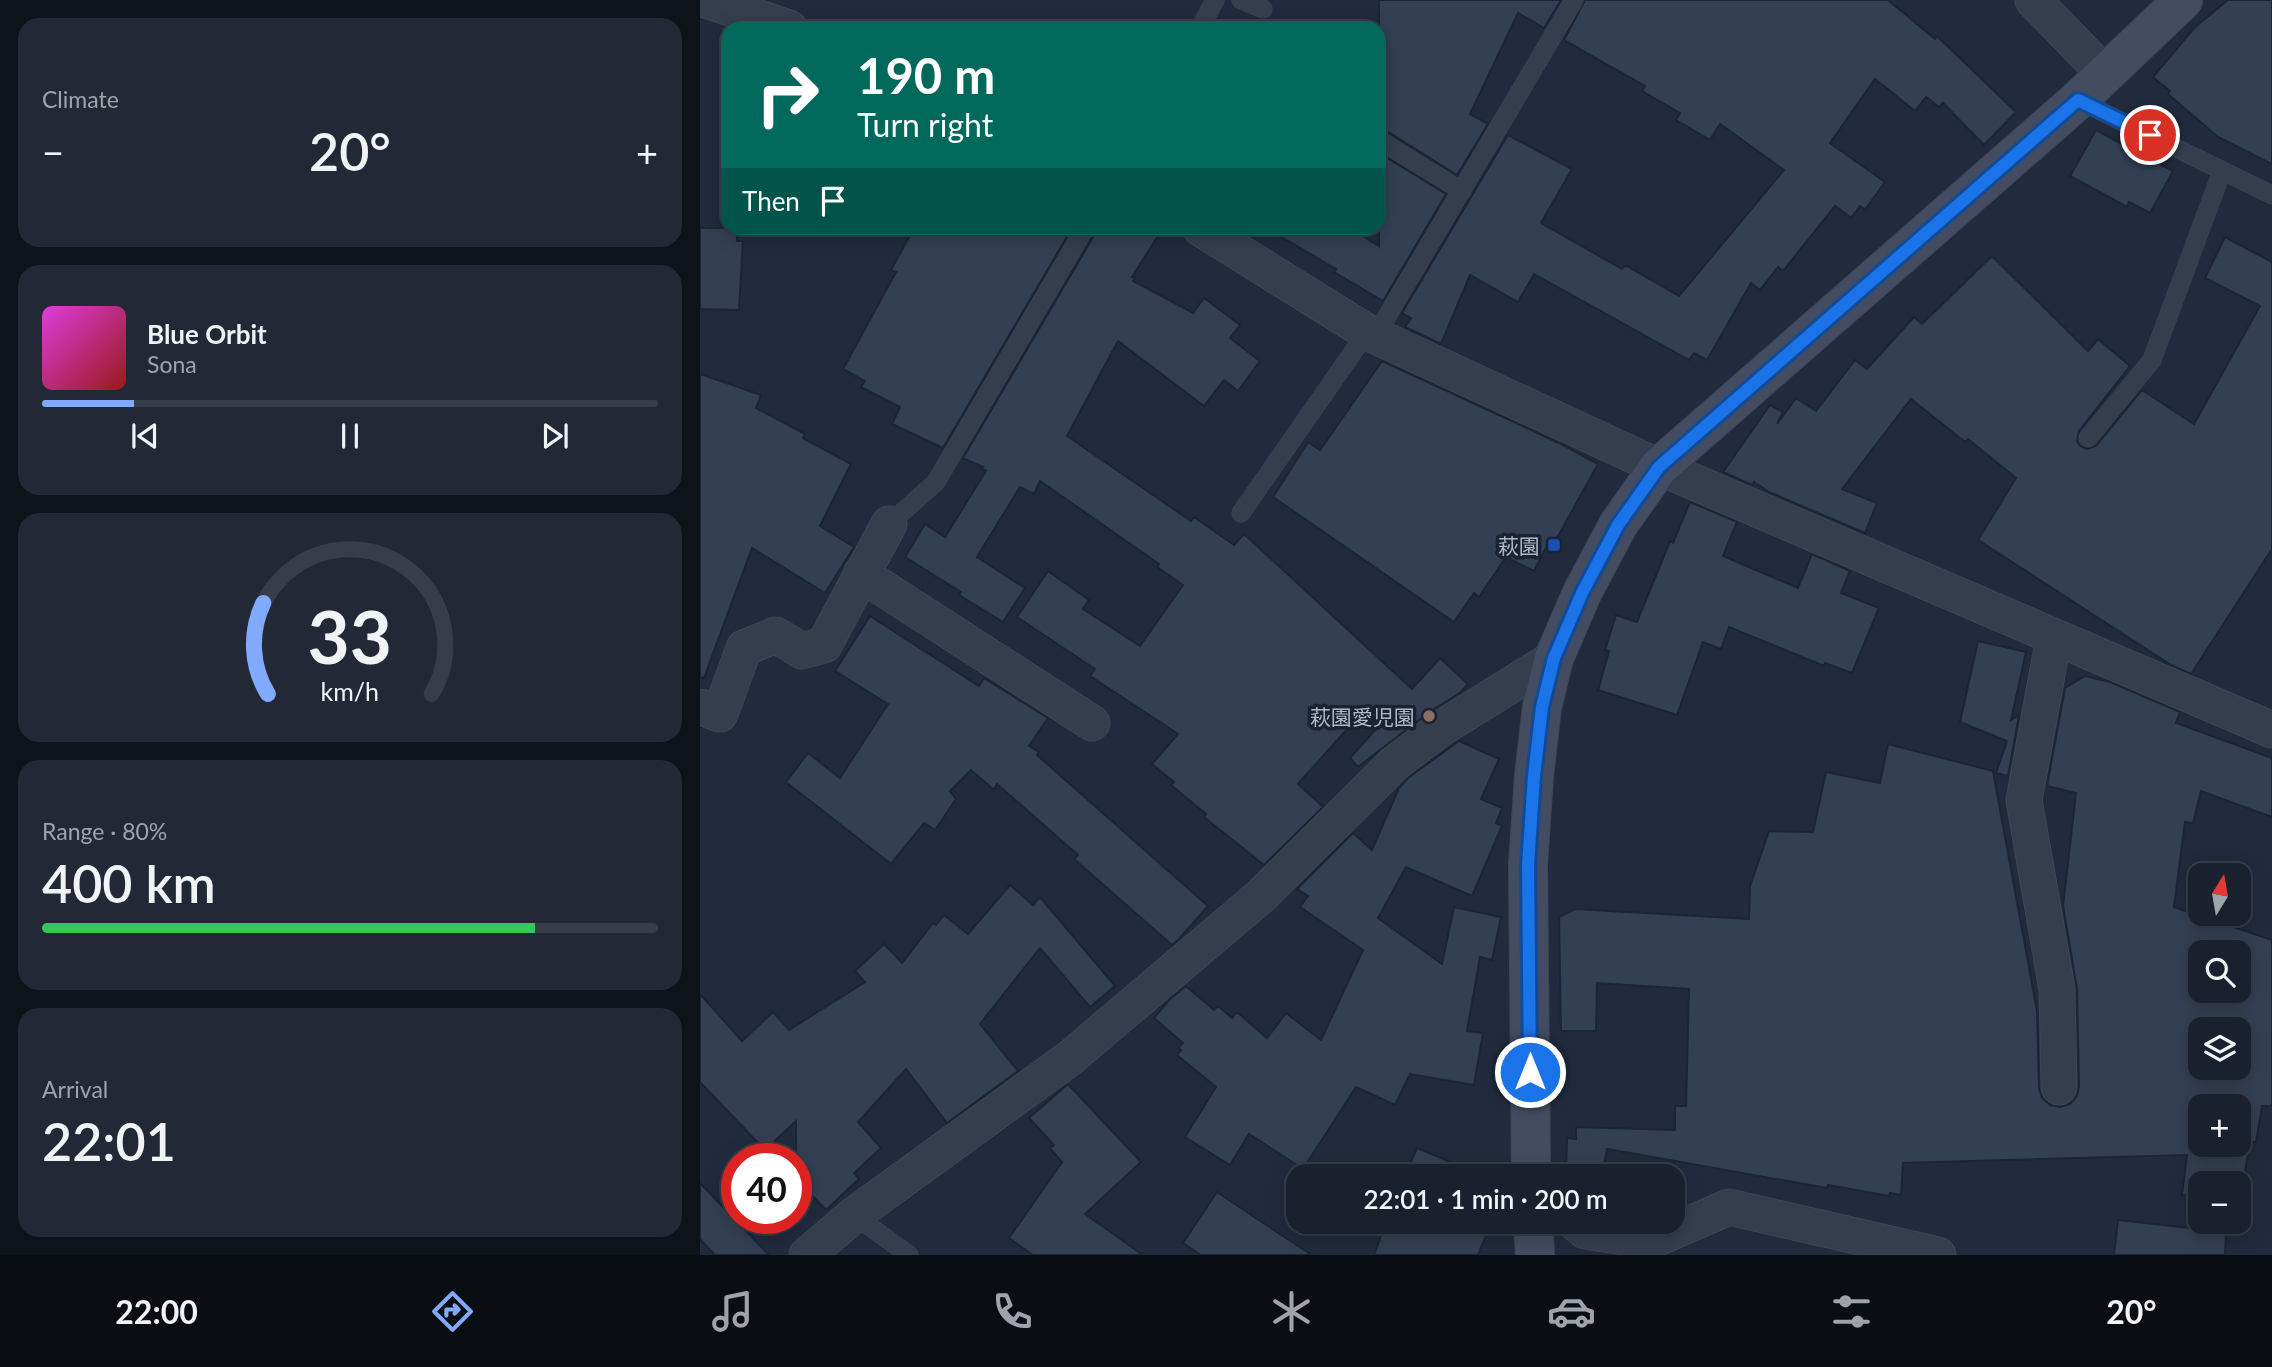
<!DOCTYPE html>
<html lang="en">
<head>
<meta charset="utf-8">
<style>
	:root { --surface:#19202e; --page:#222836; --text:#f1f3f6; --muted:#9fa3aa; --line:#373e4a; --accent:#7faafe }
	body { margin:0; font-family:Lato,"Noto Sans JP",sans-serif; background:var(--page); color:var(--text); height:100vh; display:flex; flex-direction:column; font-size:26px; white-space:nowrap }
	* { box-sizing:border-box; margin:0 }
	p { font-size:23px; color:var(--muted) }
	.icon { flex:none; width:38px; height:38px; fill:none; stroke:currentColor; stroke-width:2; stroke-linecap:round; stroke-linejoin:round }
	.map { position:relative; flex:1; overflow:hidden }
	.drawer { display:flex; flex-direction:column; gap:18px; padding:18px; background:#0e1219; width:700px }
	.drawer>* { flex:none }
	.banner { position:absolute; left:21px; top:21px; width:665px; height:214px; border-radius:21px; box-shadow:0 4px 18px #0003,0 0 0 2px var(--line); background:#00695c; color:#fff; overflow:hidden }
	.needle { width:46px; rotate:11deg }
	.buttons { position:absolute; left:1488px; top:863px; display:grid; gap:14px }
	.buttons a { display:grid; place-items:center; width:63px; height:63px; border-radius:14px; background:var(--surface); box-shadow:0 4px 18px #0003,0 0 0 2px var(--line); font-size:35px }
	.speed { position:absolute; left:21px; top:1143px; display:flex; gap:14px; font-size:35px; font-weight:700; text-align:center }
	.speed>* { display:grid; place-content:center; width:91px; height:91px; border-radius:50%; background:var(--surface); box-shadow:0 4px 18px #0003,0 0 0 2px var(--line); line-height:1 }
	.speed .limit { border:10px solid #d22; background:#fff; color:#111 }
	.pin { position:absolute; display:grid; place-items:center; width:60px; height:60px; color:#fff; margin:-30px; border:4px solid #fff; border-radius:50%; box-shadow:0 2px 7px #0007 }
	.me { position:absolute; width:77px; margin:-38px; rotate:0deg; stroke-linejoin:round; filter:drop-shadow(0 0 5px #0008) }
	.turn { display:flex; align-items:center; gap:24px; height:147px; padding:0 21px; font-size:32px }
	.turn .icon { width:91px; height:91px; stroke-width:2.5 }
	.turn b { display:block; font-size:49px; line-height:60px }
	.then { display:flex; align-items:center; height:66px; padding:0 21px; background:#0003; gap:14px; font-size:26px }
	.big { font-size:52px; font-weight:600; line-height:1.1 }
	.drawer .card { flex:1; display:flex; flex-direction:column; justify-content:center; gap:10px; min-width:0; padding:0 24px; border-radius:21px; background:var(--page) }
	.drawer .dial { align-items:center; gap:0 }
	.dial svg { height:182px; overflow:visible; fill:none; stroke:var(--line); stroke-width:7; stroke-linecap:round; text-anchor:middle }
	.dial text { fill:var(--text); stroke:none }
	.song { display:flex; align-items:center; gap:21px }
	.cover { width:84px; height:84px; border-radius:10px; background:linear-gradient(135deg,hsl(300 70% 55%),hsl(0 70% 35%)) }
	.played { height:7px; border-radius:4px; background:linear-gradient(90deg,var(--accent) 15%,var(--line) 15%) }
	.keys { display:flex; justify-content:space-around; direction:ltr }
	.heat { display:flex; justify-content:space-between; align-items:center; font-size:38px; direction:ltr }
	.charge { height:10px; border-radius:5px; background:linear-gradient(90deg,#34c759 80%,var(--line) 0) }
	.trip { position:absolute; left:586px; top:1164px; width:399px; height:70px; border-radius:21px; background:var(--surface); box-shadow:0 4px 18px #0003,0 0 0 2px var(--line); font-weight:600; line-height:70px; text-align:center }
	.tabs { display:flex; height:112px; justify-content:space-around; align-items:center; background:#0a0d12; color:var(--muted) }
	.tabs .icon { width:49px; height:49px }
	.tabs .selected { color:var(--accent) }
	.tabs b { font-size:32px; color:var(--text) }
	main { display:flex; flex:1; min-height:0 }
	.map>svg:first-child { display:block }
</style>
</head>
<body>
<main>
<section class="drawer">
<div class="card"><p>Climate</p>
<div class="heat"><a>−</a><b class="big">20°</b><a>+</a></div>
</div>
<div class="card">
<div class="song"><i class="cover"></i><div><b>Blue Orbit</b><p>Sona</p></div></div>
<div class="played"></div>
<div class="keys"><svg class="icon" aria-label="previous" viewBox="0 0 24 24"><path d="M18 5L8 12l10 7zM5 5v14"/></svg><svg class="icon" aria-label="pause" viewBox="0 0 24 24"><path d="M8 5v14M16 5v14"/></svg><svg class="icon" aria-label="next" viewBox="0 0 24 24"><path d="M6 5l10 7-10 7zM19 5v14"/></svg></div>
</div>
<div class="card dial"><svg viewBox="0 0 100 80">
<path d="M14 69A42 42 0 1 1 86 69"/>
<path d="M14 69A42 42 0 0 1 12 29" stroke="#7faafe"/>
<text x="50" y="56" font-size="32" font-weight="700">33</text>
<text x="50" y="72" font-size="11">km/h</text>
</svg></div>
<div class="card"><p>Range · 80%</p><b class="big">400 km</b><div class="charge"></div></div>
<div class="card"><p>Arrival</p><b class="big">22:01</b></div>
</section>
<div class="map">
<svg width="1572" height="1255" viewBox="0 0 1572 1255">
	<rect width="100%" height="100%" fill="#212b3d"/>
	<!-- building -->
	<path fill="#333f53" stroke="#1c2533" stroke-width="2" fill-rule="evenodd" d="M679,0h182l-17,28 -26,-15 -48,101 18,10 -31,51 -72,-45 -6,-1z
		M885,0h303l47,39 2,-3 79,76 -32,33 -41,-42 -4,4 -13,-10 -11,14 -40,-32 -45,64 55,39 -20,28 -5,-4 -9,12 -16,-12 -52,65 -5,-4 -18,23 -9,-7 -44,77 -13,-7 -5,7 -155,-86 -16,28 -48,-27 -29,69 -36,-17 6,-9 -9,-5 106,-178 64,34 -31,54 81,46 3,-4 54,31 105,-126 -64,-46 -10,16 -34,-20 4,-7 -38,-22 3,-5 -81,-46z
		M1528,0h44v164l-54,-27 -50,-43 2,-3 -17,-14 41,-49z
		M1396,130l77,41 -23,42 -21,-11 -2,5 -57,-31z
		M679,153l67,41 -63,107 -49,-29 2,-3 -70,-41h83l30,18z
		M0,228h37v13h6l-4,69 -39,-1z
		M214,228h158l-129,220 -51,-24 8,-17 -39,-20 4,-6 -22,-12 53,-97 -5,-2z
		M396,228h67l-31,49 3,1 -2,3 60,32 11,-15 36,27 -10,13 30,23 -22,30 -14,-11 -20,26 -86,-65 -51,95 124,85 3,-4 40,28 10,-11 168,155 28,-31 28,26 -7,8 -33,21 -70,54 -8,-9 33,-37 -16,-14 -69,77 25,23 -59,58 -60,-48 2,-3 -35,-29 3,-3 -22,-18 26,-30 -88,-58 5,-7 -78,-52 31,-46 41,29 -6,9 57,37 43,-61 -26,-18 2,-3 -119,-83 -6,13 -14,-7 -43,70 48,31 -22,34 -44,-27 2,-3 -56,-35 20,-33 20,13 41,-66 -4,-2 1,-2 -20,-9 132,-224z
		M1525,237l47,25v287l-81,125 -20,-9 -193,-125 38,-62 -48,-39 -3,3 -54,-43 -69,90 35,14 -12,30 -96,-41 -15,-10 -2,3 -29,-13 47,-67 13,7 -6,12 19,-26 20,13 39,-51 12,9 47,-52 8,7 70,-68 96,95 10,-12 32,27 -51,65 -2,10 3,5 7,3 9,-3 46,-56 52,34 66,-118 -55,-28z
		M682,361l179,83 37,20 -46,83 -4,-3 -14,27 -28,-14 -27,40 -5,-4 -20,29 -181,-125 35,-55 12,8z
		M0,374l61,21 -5,13 49,26 -2,4 48,26 -31,62 34,21 -29,46 -73,-45 -48,130 -4,-1z
		M990,502l47,20 -14,34 75,32 14,-34 38,17 -9,22 38,15 -27,65 -27,-10 -1,3 -95,-39 -8,22 -18,-7 -26,73 -79,-25 11,-39 -4,-1 11,-35 21,7 33,-81 3,2z
		M170,616l109,70 5,-8 64,40 -19,28 10,6 -2,3 171,151 -29,33 -7,6 -98,-86 4,-4 -81,-71 -3,6 -23,-20 -21,21 6,8 -21,31 -11,-7 -33,41 -105,-82 22,-29 32,25 48,-74 -53,-33z
		M1278,641l48,11 -15,68 8,-5 -11,61 -12,-3 11,-32 -47,-19z
		M1385,676l25,6 70,30 -4,11 96,35v59l-71,-26 -8,32 -8,-1 -11,85 98,33v166h-10l-6,36h-6l-10,60h-2v-19h-38v14l-18,-2 5,-40 -284,8 -2,32 -11,-2 -1,3 -61,-11 -1,3 -220,-39 -5,27h-36l1,-38 9,1v-12l99,3v-24h11l3,-117 -92,-6 -1,48h-35l-2,-114 16,-8 174,10 1,-33 19,-55 44,1 13,-60 54,11 8,-39 105,27 44,240 2,77 3,10 8,7 10,2 10,-3 7,-8 2,-9 -2,-98 -14,-83 13,-113 -29,-7 18,-98zM1500,952h38v38h-38zM1500,1029h38v39h-38zM1500,1106h38v38h-38z
		M759,741l40,18 -18,40 21,9 -6,15 6,3 -30,70 -66,-29 -28,51 64,46 12,-57 47,10 -9,43 -12,-3 -13,74 16,2 -9,52 -64,-11 -15,31 -39,-18 -53,82 -54,-35 -19,31 -45,-28 31,-50 -39,-32 4,-5 -3,-2 5,-5 -29,-25 15,-18 17,-14 28,24 4,-4 14,12 5,-6 30,26 19,-25 35,27 42,-90 -63,-43 8,-11 -11,-7 56,-56 19,17 27,-62 9,-10z
		M310,885l23,20 7,-8 75,89 -25,21 -50,-59 -60,76 38,47 -71,52 -41,-54 -48,53 23,26 -27,25 5,6 -33,31 -30,-32v-57l-31,29 -65,-68v-88l42,47 31,-29 16,18 76,-48 -10,-11 29,-27 18,19 31,-40 3,2 8,-10 24,19z
		M368,1084l73,78 -56,52 58,41h-110l-24,-17 53,-76 -12,-14 4,-3 -25,-27z
		M717,1148l67,28h-79z
		M0,1183l69,72h-54l-15,-16z
		M517,1192l49,33 46,30h-111l-18,-12z
		M1418,1220l108,12 -1,23h-111z
		M686,1222h106l-14,33h-104z"/>
	<g fill="none" stroke-linecap="round" stroke-linejoin="round">
		<!-- lane casing -->
		<g stroke="#3e4755" stroke-width="19">
			<path id="lane" d="M541,0l22,9
				M500,28l15,-28
				M1378,100l194,95
				M679,140l83,51
				M1388,438l64,-78 70,-189
				M541,513l126,-181 16,-9 191,-323
				M189,524l47,-42 149,-254
				M154,1215l55,40"/>
		</g>
		<!-- street casing -->
		<g stroke="#3e4755" stroke-width="37">
			<path id="street" d="M6,0l83,28
				M1333,0l73,75
				M500,228l167,104 292,135 613,263
				M161,574l231,149
				M1354,637l-30,163 33,189 2,98
				M0,707l20,7 24,-66 32,-13 26,16 22,-6 65,-121
				M874,1222l11,9 66,10 78,-34 209,48
				M107,1255l47,-40 216,-157 192,-163 133,-132 45,-34 114,-71"/>
		</g>
		<!-- secondary casing -->
		<g stroke="#3e4755" stroke-width="40">
			<path id="secondary" d="M831,1176l-3,-311 6,-89 8,-69 12,-49 28,-65 36,-68 41,-58 419,-367 105,-100
				M833,1222l2,33"/>
		</g>
		<!-- lane -->
		<use href="#lane" stroke="#353e4d" stroke-width="18"/>
		<!-- street -->
		<use href="#street" stroke="#353e4d" stroke-width="35"/>
		<!-- secondary -->
		<use href="#secondary" stroke="#434c60" stroke-width="38"/>
	</g>
	<g fill="none" stroke-linecap="round" stroke-linejoin="round">
		<!-- route casing -->
		<g stroke="#114b97" stroke-width="18">
			<path id="route" d="M830,1072l-2,-207 6,-89 8,-69 12,-49 28,-65 36,-68 41,-58 419,-367 72,35"/>
		</g>
		<!-- route -->
		<use href="#route" stroke="#1a73e8" stroke-width="12"/>
	</g>
	<!-- markers -->
	<rect fill="#1a4fb4" stroke="#1a2331" stroke-width="2.5" x="847" y="538" width="14" height="14" rx="3.5"/>
	<circle fill="#8d6e63" stroke="#1a2331" stroke-width="2.5" cx="729" cy="716" r="7"/>
	<g text-anchor="middle" dominant-baseline="central" stroke-width="7" stroke-linejoin="round" paint-order="stroke">
		<!-- poi labels -->
		<g font-size="21" fill="#b0b8c8" stroke="#1a2331" text-anchor="end">
			<text x="840" y="545">萩園</text>
			<text x="715" y="716">萩園愛児園</text>
		</g>
	</g>
</svg>
<div class="buttons">
<a><svg class="needle" viewBox="-14 -14 28 28"><path d="M0-13l5 13h-10z" fill="#e53935"/><path d="M0 13l5-13h-10z" fill="#9fa3aa"/></svg></a>
<a><svg class="icon" aria-label="search" viewBox="0 0 24 24"><circle cx="10" cy="10" r="6"/><path d="M15 15l6 6"/></svg></a>
<a><svg class="icon" aria-label="layers" viewBox="0 0 24 24"><path d="M12 4l9 5-9 5-9-5zM3 14l9 5 9-5"/></svg></a>
<a>+</a>
<a>−</a>
</div>
<div class="speed"><div class="limit">40</div></div>
<div class="pin" style="left:1450px;top:135px;background:#d93025"><svg class="icon" aria-label="arrive" viewBox="0 0 24 24"><path d="M6 21V4h12l-3 4 3 4H6"/></svg></div>
<svg class="me" style="left:830px;top:1072px" viewBox="-20 -20 40 40"><circle r="17" fill="#1a73e8" stroke="#fff" stroke-width="3"/><path d="M0-11L8 9 0 5-8 9z" fill="#fff"/></svg>
<div class="trip">22:01 · 1 min · 200 m</div>
<div class="banner">
<div class="turn"><svg class="icon" aria-label="right" viewBox="0 0 24 24"><path d="M7 20v-9h11M14 6l5 5-5 5"/></svg><div><b>190 m</b>Turn right</div></div>
<div class="then">Then<svg class="icon" aria-label="arrive" viewBox="0 0 24 24"><path d="M6 21V4h12l-3 4 3 4H6"/></svg></div>
</div>
</div>
</main>
<nav class="tabs">
<b>22:00</b>
<svg class="icon selected" aria-label="directions" viewBox="0 0 24 24"><path d="M12 3l9 9-9 9-9-9zM9 14v-3h6M13 9l2 2-2 2"/></svg>
<svg class="icon" aria-label="music" viewBox="0 0 24 24"><path d="M9 18V5l10-2v13"/><circle cx="6" cy="18" r="3"/><circle cx="16" cy="16" r="3"/></svg>
<svg class="icon" aria-label="phone" viewBox="0 0 24 24"><path d="M5 4h4l2 5-3 2q2 4 5 5l2-3 5 2v4C11 20 4 13 5 4z"/></svg>
<svg class="icon" aria-label="climate" viewBox="0 0 24 24"><path d="M12 3v18M4 7l16 10M4 17L20 7"/></svg>
<svg class="icon" aria-label="car" viewBox="0 0 24 24"><path d="M5 17H2v-5l4-1 3-4h7l3 4 3 1v5h-3M9 17h6M6 11h13"/><circle cx="7" cy="17" r="2"/><circle cx="17" cy="17" r="2"/></svg>
<svg class="icon" aria-label="filters" viewBox="0 0 24 24"><path d="M4 7h16M4 17h16"/><circle cx="9" cy="7" r="2"/><circle cx="15" cy="17" r="2"/></svg>
<b>20°</b>
</nav>
</body>
</html>
